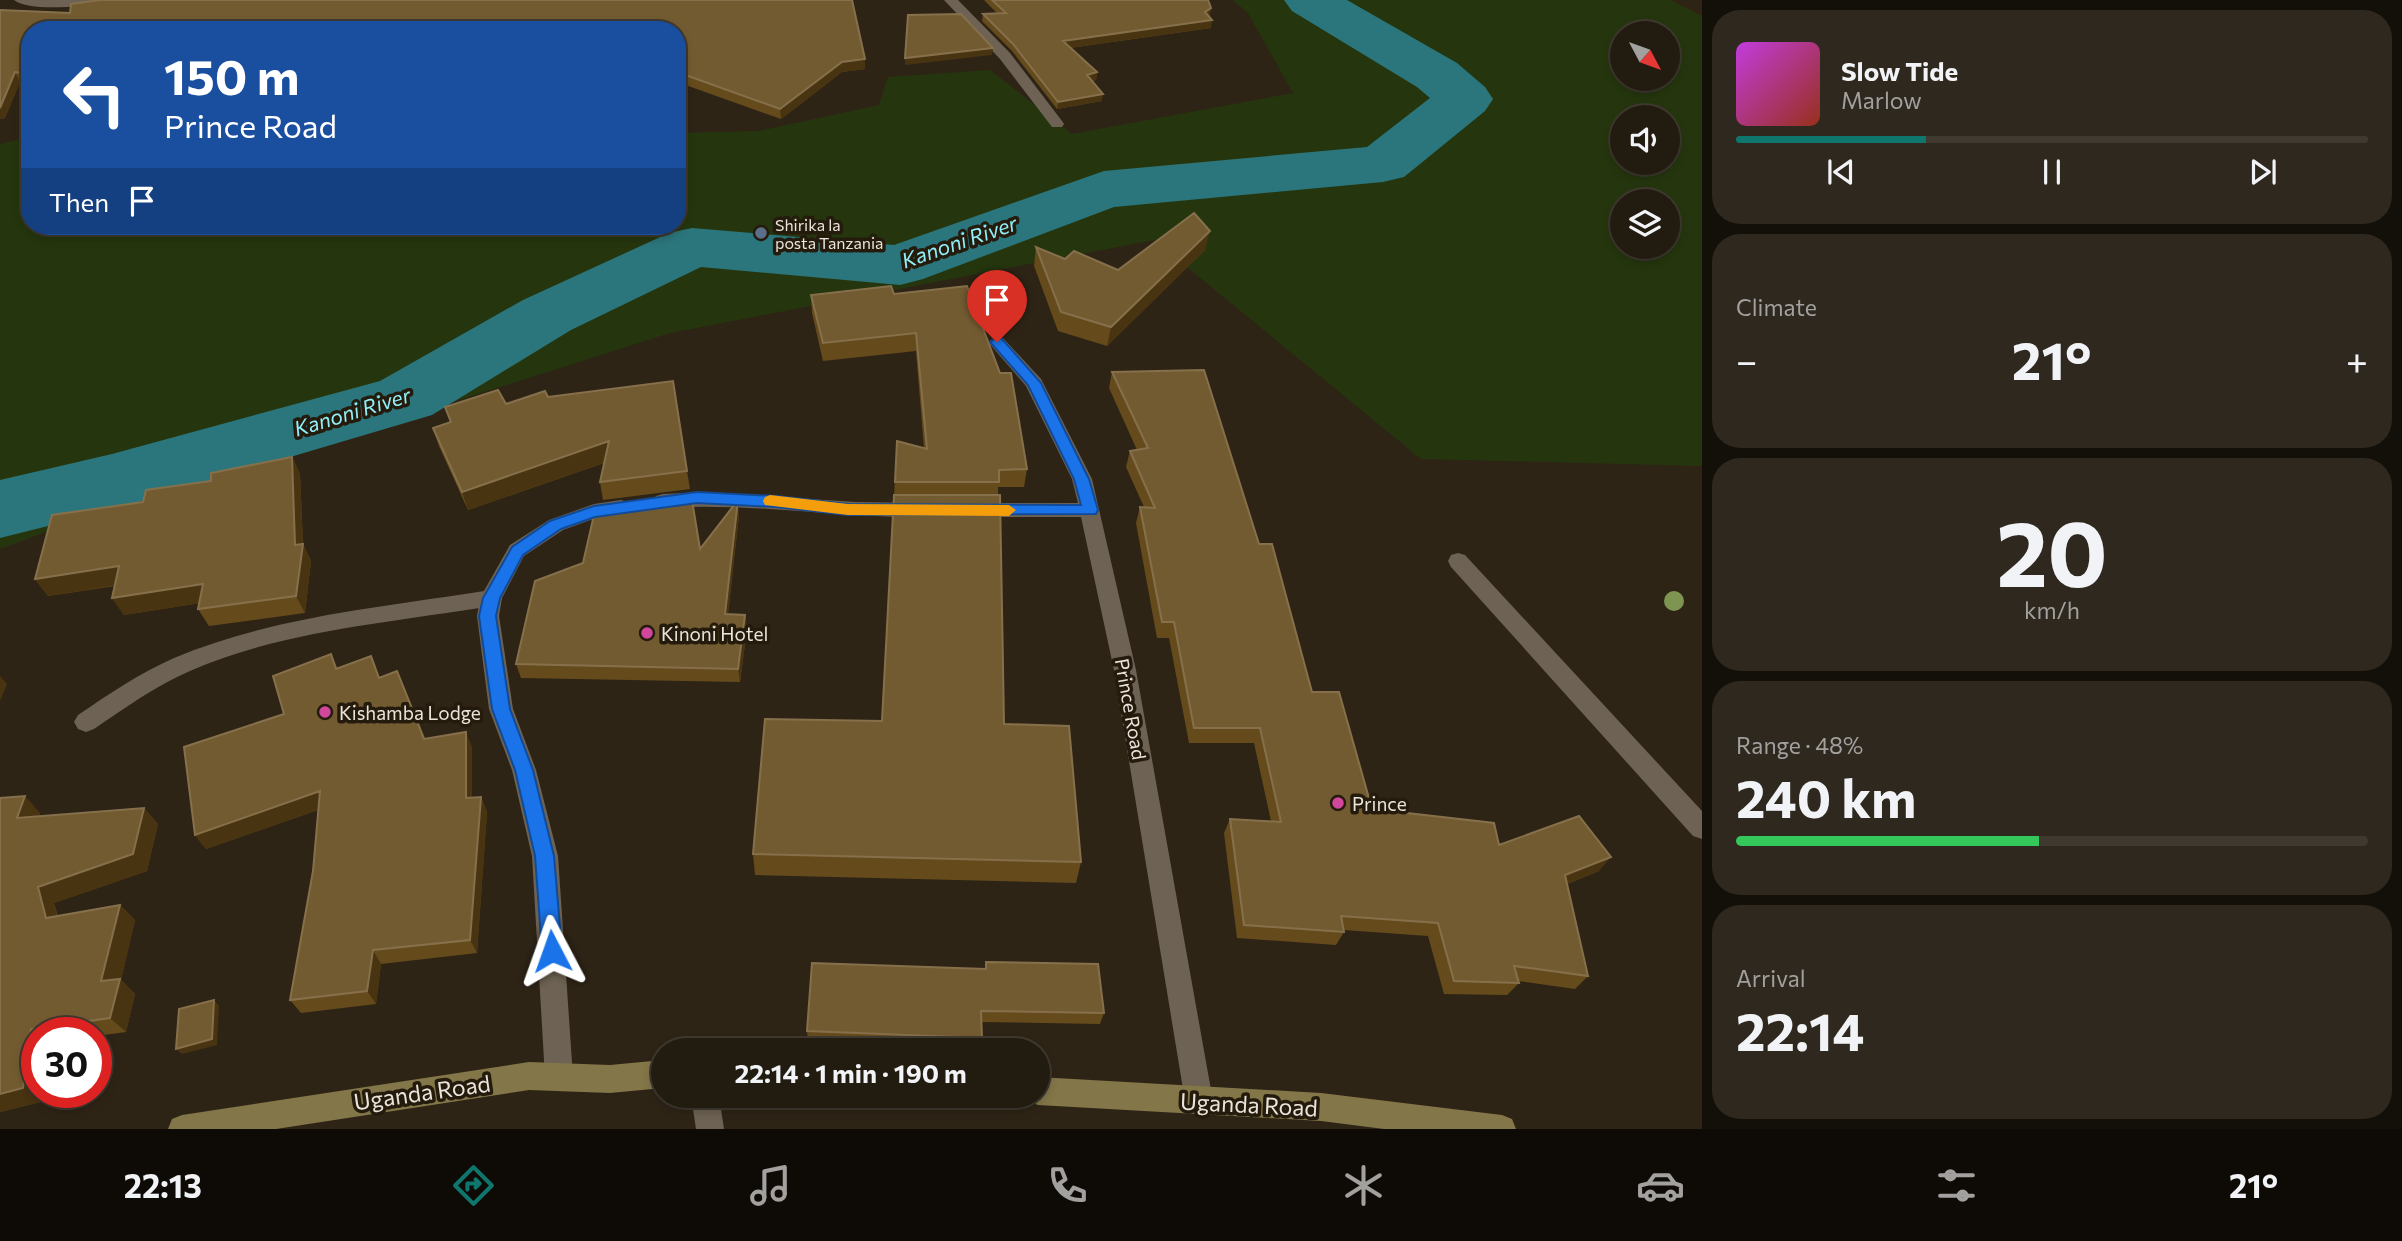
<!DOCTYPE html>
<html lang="en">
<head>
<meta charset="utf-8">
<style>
	:root { --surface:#221b10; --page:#2e281e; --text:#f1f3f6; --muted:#a2a19f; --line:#3f3930; --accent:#0f766e }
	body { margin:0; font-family:Commissioner,sans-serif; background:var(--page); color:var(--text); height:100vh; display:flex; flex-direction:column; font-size:26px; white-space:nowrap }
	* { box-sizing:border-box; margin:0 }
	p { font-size:23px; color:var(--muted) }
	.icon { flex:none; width:38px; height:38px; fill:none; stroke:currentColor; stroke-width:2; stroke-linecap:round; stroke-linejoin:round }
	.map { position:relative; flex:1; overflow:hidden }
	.drawer { display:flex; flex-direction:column; gap:10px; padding:10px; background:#130f09; width:700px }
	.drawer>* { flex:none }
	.banner { position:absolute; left:21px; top:21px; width:665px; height:214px; border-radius:28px; box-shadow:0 4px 10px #0003,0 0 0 2px var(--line); background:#1a4fa0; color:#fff; overflow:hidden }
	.needle { width:46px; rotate:131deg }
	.buttons { position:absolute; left:1610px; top:21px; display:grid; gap:14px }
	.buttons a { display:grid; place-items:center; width:70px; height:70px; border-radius:50%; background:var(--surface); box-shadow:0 4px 10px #0003,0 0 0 2px var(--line); font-size:35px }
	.speed { position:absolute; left:21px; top:1017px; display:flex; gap:14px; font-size:35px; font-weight:700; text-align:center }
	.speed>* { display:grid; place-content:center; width:91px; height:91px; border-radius:50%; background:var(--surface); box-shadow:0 4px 10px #0003,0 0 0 2px var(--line); line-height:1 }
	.speed .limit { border:10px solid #d22; background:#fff; color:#111 }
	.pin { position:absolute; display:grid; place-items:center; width:60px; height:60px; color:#fff; margin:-72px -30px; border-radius:50% 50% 50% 0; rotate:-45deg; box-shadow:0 0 7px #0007 }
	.pin .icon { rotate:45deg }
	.me { position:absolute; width:77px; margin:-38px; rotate:356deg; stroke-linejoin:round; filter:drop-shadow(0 0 5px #0008) }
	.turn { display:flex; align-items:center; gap:24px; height:147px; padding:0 28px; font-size:32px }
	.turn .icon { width:91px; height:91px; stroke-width:2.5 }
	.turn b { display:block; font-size:49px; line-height:60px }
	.then { display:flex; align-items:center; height:66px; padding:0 28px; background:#0003; gap:14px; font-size:26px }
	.big { font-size:52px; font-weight:700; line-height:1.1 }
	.drawer .card { flex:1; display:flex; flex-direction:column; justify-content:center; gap:10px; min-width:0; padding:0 24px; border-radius:28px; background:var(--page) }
	.drawer .dial { align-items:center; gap:0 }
	.dial b { font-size:91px; line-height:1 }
	.song { display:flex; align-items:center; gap:21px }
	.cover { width:84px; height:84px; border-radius:10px; background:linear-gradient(135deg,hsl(290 70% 55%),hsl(10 70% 35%)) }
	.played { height:7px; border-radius:4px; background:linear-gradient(90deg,var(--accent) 30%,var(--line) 30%) }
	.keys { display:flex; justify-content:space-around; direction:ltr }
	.heat { display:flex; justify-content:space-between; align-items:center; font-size:38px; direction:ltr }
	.charge { height:10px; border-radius:5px; background:linear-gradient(90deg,#34c759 48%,var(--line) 0) }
	.trip { position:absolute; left:651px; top:1038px; width:399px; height:70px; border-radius:35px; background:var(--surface); box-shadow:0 4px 10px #0003,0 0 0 2px var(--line); font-weight:700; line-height:70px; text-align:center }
	.dock { display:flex; height:112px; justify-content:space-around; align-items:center; background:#0e0b06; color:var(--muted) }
	.dock .icon { width:49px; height:49px }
	.dock .selected { color:var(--accent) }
	.dock b { font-size:32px; color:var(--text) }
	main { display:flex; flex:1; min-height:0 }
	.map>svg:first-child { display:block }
</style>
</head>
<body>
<main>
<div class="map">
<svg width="1702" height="1129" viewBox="0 0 1702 1129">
	<rect width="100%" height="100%" fill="#2e2416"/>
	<!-- green -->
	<path fill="#25360e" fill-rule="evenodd" d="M1233,0h438l31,16v450l-281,-7 -267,-219 -484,93 -605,192 -65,24v-405l30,-7v89h647v-93l82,-2 120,-26 9,-28 102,-7 82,64 221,-41 -45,-80zM1622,33h46v46h-46zM1622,117h46v46h-46zM1622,201h46v46h-46z"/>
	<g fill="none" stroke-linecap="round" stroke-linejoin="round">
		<!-- river -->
		<path fill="#2b767c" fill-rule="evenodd" d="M1284,0h63l110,63 28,24 8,12 -8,12 -81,66 -21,5 -269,25 -191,72 -23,6 -199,-18 -130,63 -139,85 -320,95 -112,28v-58l112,-26 268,-73 143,-81 146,-67 23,-5 202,17 210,-74 263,-24 63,-49 -13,-11 -125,-76z"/>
		<!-- lane -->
		<path fill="#6d6253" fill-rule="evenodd" d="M491,590l8,2 3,6 -3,6 -8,2c-101,17 -207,24 -301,65 -35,15 -65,37 -96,58l-8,3 -8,-3 -4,-7 4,-7c31,-21 62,-42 96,-57 100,-42 211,-51 317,-68z"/>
		<!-- street -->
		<path fill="#6d6253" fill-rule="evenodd" d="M14,0h100l-7,4c-22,1 -76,9 -93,-4z
			M944,0h14l52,53 52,68 2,3 -2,3h-10l-52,-68z
			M997,336l6,2 38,41 51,100 44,191 77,431 -4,10 -10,4 -10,-4 -4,-10 -71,-431 -33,-153h-107l-7,-2 -3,-5 3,-5 7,-2h104l-6,-24 -46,-93 -38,-44z
			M709,492l146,10 66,1 7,2 3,5 -3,5 -7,2c-86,1 -172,-15 -258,-9l-7,-2 -3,-5 3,-5 7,-2z
			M621,500l7,2 3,5 -3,5 -32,6 -33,12 -39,26 -22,42 -3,18 14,93 23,61 22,86 15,221 -4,10 -10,4 -10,-4 -4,-10 -13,-221 -20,-86 -23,-61 -12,-93 3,-18 30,-53 39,-25 45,-16z
			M1458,553l7,2 237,256v28l-9,-3 -242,-269 -3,-6 3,-6z
			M691,1096h28l5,33h-28z"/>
		<!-- secondary -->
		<path fill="#837649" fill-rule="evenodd" d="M663,1060v28l-53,5 -81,-3 -253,39h-108l4,-10 10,-4 347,-53 81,3z
			M1038,1077l283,16 181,22 10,4 4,10h-132l-63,-8 -283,-16 -10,-4 -2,-5h12z"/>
	</g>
	<!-- trees -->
	<circle fill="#7d9551" cx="1674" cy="601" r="10"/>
	<!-- wall -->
	<path fill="#654b1c" d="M100,0h752l13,59v10l-23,3 -61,47 -104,-37v-52h-647v54l-10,-2 -15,36 -5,1v-109l70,3 1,-9z
		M984,0h224l3,8 -2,8 2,12 -141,20 27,24 -1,8 -4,1 10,20 -45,8 -45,-58 -30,-30 1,-7h15z
		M1036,247l29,12 53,11 87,-20 -98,96 -49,-15 -24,-65z
		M894,294l133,175 -3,18h-26v8l6,229 77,138 -5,21 -321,-8 -2,-21 129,-133 15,-280 27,7 -8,-97 -93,10 -11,-48 -1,-18z
		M1112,372l147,172 53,148 60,117 227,62 -32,13 21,92 -13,13 -57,-8 1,2 -12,12 -63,-1 -16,-58 -84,-6v2l-8,13 -99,-7 -13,-105 6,-14 41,2 -17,-78h-65l-20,-105h-12l-21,-115 4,-16h4l-18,-40 4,-16 7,-1 -28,-62z
		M548,397l139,74 3,18 -87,11 -3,-18 4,-19 -136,47 -29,-64 -6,-18 17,-6 -5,-15 61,-3z
		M292,457l8,17 3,70 8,17 -6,52 -96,13 -11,-17 2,-6 -76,12 -12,-17 3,-12 -67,10 -13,-17 108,-77z
		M739,515l-11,99 17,1 2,14 -7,53 -219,-4 -5,-14 67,-101 117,-14z
		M331,654l7,15 42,8 24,9 21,52 47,9v51l9,-1 6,15 -10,141 -96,11 -5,40 -75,9 -11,-13 23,-129 5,-61 -112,39 -11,-14 89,-121z
		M0,798l40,15 -1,3 105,-8 14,16 -11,47 -93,32 4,13 62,-11 15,15 -14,60 14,14 -9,38 -30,4v-4h-59v60l4,10 -41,10z
		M986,962l118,51 -4,11 -119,-2 1,16 -3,11 -171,-7 -1,-11 178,-62z"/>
	<!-- shaded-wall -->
	<path fill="#493411" d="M1211,8l-1,8 -7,3 2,-7z
		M1212,20l-1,8 -149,21 1,-8z
		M993,48l-1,7 -87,10v-7z
		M865,59v10l-23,3 -61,47 -1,-10 62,-47z
		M15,72l5,10 -15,36 -5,1v-11z
		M1097,72l-1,8 -11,2 2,-7z
		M1103,94l-1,7 -45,8 1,-7z
		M1210,231l-5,19 -98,96 4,-19z
		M609,441l3,19 -144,50 -6,-18z
		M292,457l8,17 3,72v-2l8,17 -6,52 -9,-17z
		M738,500l1,15 -13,113 -1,-14z
		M119,566l11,17 -82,13 -13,-17z
		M203,584l10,17 -89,14 -12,-17z
		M745,615l2,14 -7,53 -2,-13z
		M397,671l7,15 26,68 -6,-15z
		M0,676l7,8 -7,17z
		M466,732l6,15v66l-6,-15z
		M320,791l9,15 -123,43 -11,-14z
		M25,796l15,17 -7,22 -16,-17z
		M481,797l6,15 -10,141 -7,-13z
		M144,808l14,16 -11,47 -93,32 8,31 -16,-16 -8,-31z
		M1611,857l-12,14 -46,18 12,-14z
		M120,905l15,15 -14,60 14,14 -9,38 -16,-14 -9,-37z
		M373,950l8,14 -5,40 -9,-13z
		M214,1000l5,6 -2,39 -35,9 -6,-5z
		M31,1029l6,4v59h5l-1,10 -41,10v-18z"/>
	<!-- building -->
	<path fill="#735b31" stroke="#86704c" stroke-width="2" d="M100,0h752l13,59 -23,3 -62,47 -103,-37v-42h-647v45l-15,-3 -15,36v-98l70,3 1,-9z
		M992,0h216l3,8 -6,4 7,8 -149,21 34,31 -10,3 16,19 -45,8 -45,-58 -30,-30 23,-1z
		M961,14l32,34 -88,10 3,-43z
		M1194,213l16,18 -99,96 -50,-15 -25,-65 29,12 9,-8 44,19z
		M891,286l3,8 73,-8 33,87h11l16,96 -28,1v12h-104l2,-41 30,8 -11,-116 -93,10 -12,-48z
		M1204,370l55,174h13l40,148h27l33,117 122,14 5,22 80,-29 32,41 -46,18 23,101 -74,-10 5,17 -65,-2 -16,-58 -97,-7 3,16 -100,-7 -14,-106 51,3 -21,-94h-66l-20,-106h-12l-22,-115 15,1 -25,-57 18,-3 -36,-76z
		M673,381l14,90 -87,11 9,-41 -147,51 -29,-64 18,-6 -6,-15 53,-17 8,14 39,-13 3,6z
		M292,457l3,88 8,-1 -7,52 -98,13 5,-25 -91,14 7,-32 -84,13 17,-64 91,-13 3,-12 65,-9v-8z
		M691,494l9,55 38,-49 -13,114 20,1 -7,54 -222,-5 19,-83 48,-18 13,-57z
		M894,495h106l4,229 65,2 12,136 -328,-8 12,-135 117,2z
		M331,654l5,15 35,-13 8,22 18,-7 27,68 42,-7v66l15,-1 -11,143 -97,10 -6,41 -77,9 23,-129 7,-80 -125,44 -11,-88 100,-33 -11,-38z
		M25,796l-8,22 127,-10 -11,46 -95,33 8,31 74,-13 -19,76 19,-2 -10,39 -79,11 -8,59 -23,6v-296z
		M986,962l112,2 6,49 -123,-2 1,27 -175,-7 5,-68 174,6z
		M214,1000l-2,39 -36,10 3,-40z"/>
	<!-- route -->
	<path fill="#1a73e8" stroke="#114b97" stroke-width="2" d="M997,338l5,1 39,44 48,96 9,31 -2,4 -248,1 -72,-8 -79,-4 -102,14 -34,12 -38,26 -23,43 -4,18 14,93 23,61 21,86 8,95 -3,7 -7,3 -7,-3 -3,-7 -7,-95 -20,-86 -23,-61 -13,-93 4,-18 29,-51 38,-26 44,-15 103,-14 79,4 72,8 233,1 -7,-26 -46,-94 -38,-43z"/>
	<!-- slow -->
	<path fill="#f59e0b" d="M770,495l78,9 161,1 7,5 -7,6 -161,-1 -83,-10 -2,-4 2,-4z"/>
	<!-- markers -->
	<circle fill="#5c6f8a" stroke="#241b0d" stroke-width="2.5" cx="761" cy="233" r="7"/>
	<g fill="#d1479c" stroke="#241b0d" stroke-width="2.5">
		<circle cx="647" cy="633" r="7"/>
		<circle cx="325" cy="712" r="7"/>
		<circle cx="1338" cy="803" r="7"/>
	</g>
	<g text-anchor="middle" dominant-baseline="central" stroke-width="7" stroke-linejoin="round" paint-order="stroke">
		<!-- far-poi labels -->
		<g font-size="16" fill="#eae4db" stroke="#241b0d" text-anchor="start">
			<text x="775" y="224">Shirika la<tspan x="775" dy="18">posta Tanzania</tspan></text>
		</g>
		<!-- poi labels -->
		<g font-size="19" fill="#eae4db" stroke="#241b0d" text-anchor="start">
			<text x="661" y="633">Kinoni Hotel</text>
			<text x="339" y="712">Kishamba Lodge</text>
			<text x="1352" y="803">Prince</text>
		</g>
		<!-- street labels -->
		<g font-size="19" fill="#eae4db" stroke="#241b0d">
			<text transform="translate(1131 709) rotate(80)">Prince Road</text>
		</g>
		<!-- water labels -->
		<g font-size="21" font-style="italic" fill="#90eff8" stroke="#241b0d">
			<text transform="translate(959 241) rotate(-19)">Kanoni River</text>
			<text transform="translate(352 411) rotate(-17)">Kanoni River</text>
		</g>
		<!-- near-street labels -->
		<g font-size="23" fill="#eae4db" stroke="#241b0d">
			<text transform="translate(422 1092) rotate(-8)">Uganda Road</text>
			<text transform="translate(1249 1104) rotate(3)">Uganda Road</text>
		</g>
	</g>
</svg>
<div class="buttons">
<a><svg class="needle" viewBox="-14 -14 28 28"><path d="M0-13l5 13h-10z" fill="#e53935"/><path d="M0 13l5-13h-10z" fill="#a2a19f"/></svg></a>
<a><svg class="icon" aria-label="sound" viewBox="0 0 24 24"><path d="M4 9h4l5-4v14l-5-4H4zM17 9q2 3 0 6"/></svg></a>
<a><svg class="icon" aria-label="layers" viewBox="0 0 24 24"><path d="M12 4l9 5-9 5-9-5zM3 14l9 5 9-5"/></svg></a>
</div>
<div class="speed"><div class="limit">30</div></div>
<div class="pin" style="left:997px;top:342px;background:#d93025"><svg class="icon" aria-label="arrive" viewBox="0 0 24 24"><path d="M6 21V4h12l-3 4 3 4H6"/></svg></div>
<svg class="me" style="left:552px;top:951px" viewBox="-20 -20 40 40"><path d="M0-17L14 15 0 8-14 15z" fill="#1a73e8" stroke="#fff" stroke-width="4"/></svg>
<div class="trip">22:14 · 1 min · 190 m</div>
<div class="banner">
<div class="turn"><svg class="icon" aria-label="left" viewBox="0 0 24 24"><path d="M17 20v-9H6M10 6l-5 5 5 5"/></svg><div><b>150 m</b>Prince Road</div></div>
<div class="then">Then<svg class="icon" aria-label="arrive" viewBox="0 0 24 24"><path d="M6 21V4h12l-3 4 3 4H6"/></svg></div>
</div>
</div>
<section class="drawer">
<div class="card">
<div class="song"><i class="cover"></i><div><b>Slow Tide</b><p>Marlow</p></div></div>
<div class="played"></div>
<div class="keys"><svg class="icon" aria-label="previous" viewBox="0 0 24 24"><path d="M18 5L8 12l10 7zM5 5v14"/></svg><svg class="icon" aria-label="pause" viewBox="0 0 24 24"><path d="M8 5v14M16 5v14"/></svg><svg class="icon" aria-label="next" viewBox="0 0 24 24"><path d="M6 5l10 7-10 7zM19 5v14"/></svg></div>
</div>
<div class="card"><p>Climate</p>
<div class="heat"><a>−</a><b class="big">21°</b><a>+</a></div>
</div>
<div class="card dial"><b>20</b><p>km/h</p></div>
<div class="card"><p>Range · 48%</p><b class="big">240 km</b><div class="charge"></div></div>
<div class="card"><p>Arrival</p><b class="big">22:14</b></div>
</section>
</main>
<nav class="dock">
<b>22:13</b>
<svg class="icon selected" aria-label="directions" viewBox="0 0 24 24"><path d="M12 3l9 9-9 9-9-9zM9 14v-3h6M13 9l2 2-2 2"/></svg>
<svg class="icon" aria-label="music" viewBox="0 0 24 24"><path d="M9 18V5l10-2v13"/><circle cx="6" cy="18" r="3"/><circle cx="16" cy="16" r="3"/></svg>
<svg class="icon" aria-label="phone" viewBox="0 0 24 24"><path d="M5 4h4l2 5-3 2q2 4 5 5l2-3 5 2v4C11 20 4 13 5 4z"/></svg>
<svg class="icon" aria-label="climate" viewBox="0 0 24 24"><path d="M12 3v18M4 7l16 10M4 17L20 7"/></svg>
<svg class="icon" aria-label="car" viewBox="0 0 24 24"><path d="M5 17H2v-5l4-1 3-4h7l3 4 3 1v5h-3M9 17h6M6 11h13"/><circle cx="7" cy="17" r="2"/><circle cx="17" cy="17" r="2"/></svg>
<svg class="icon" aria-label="filters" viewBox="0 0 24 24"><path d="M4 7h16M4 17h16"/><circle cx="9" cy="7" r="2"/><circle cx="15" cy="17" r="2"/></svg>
<b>21°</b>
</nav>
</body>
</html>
